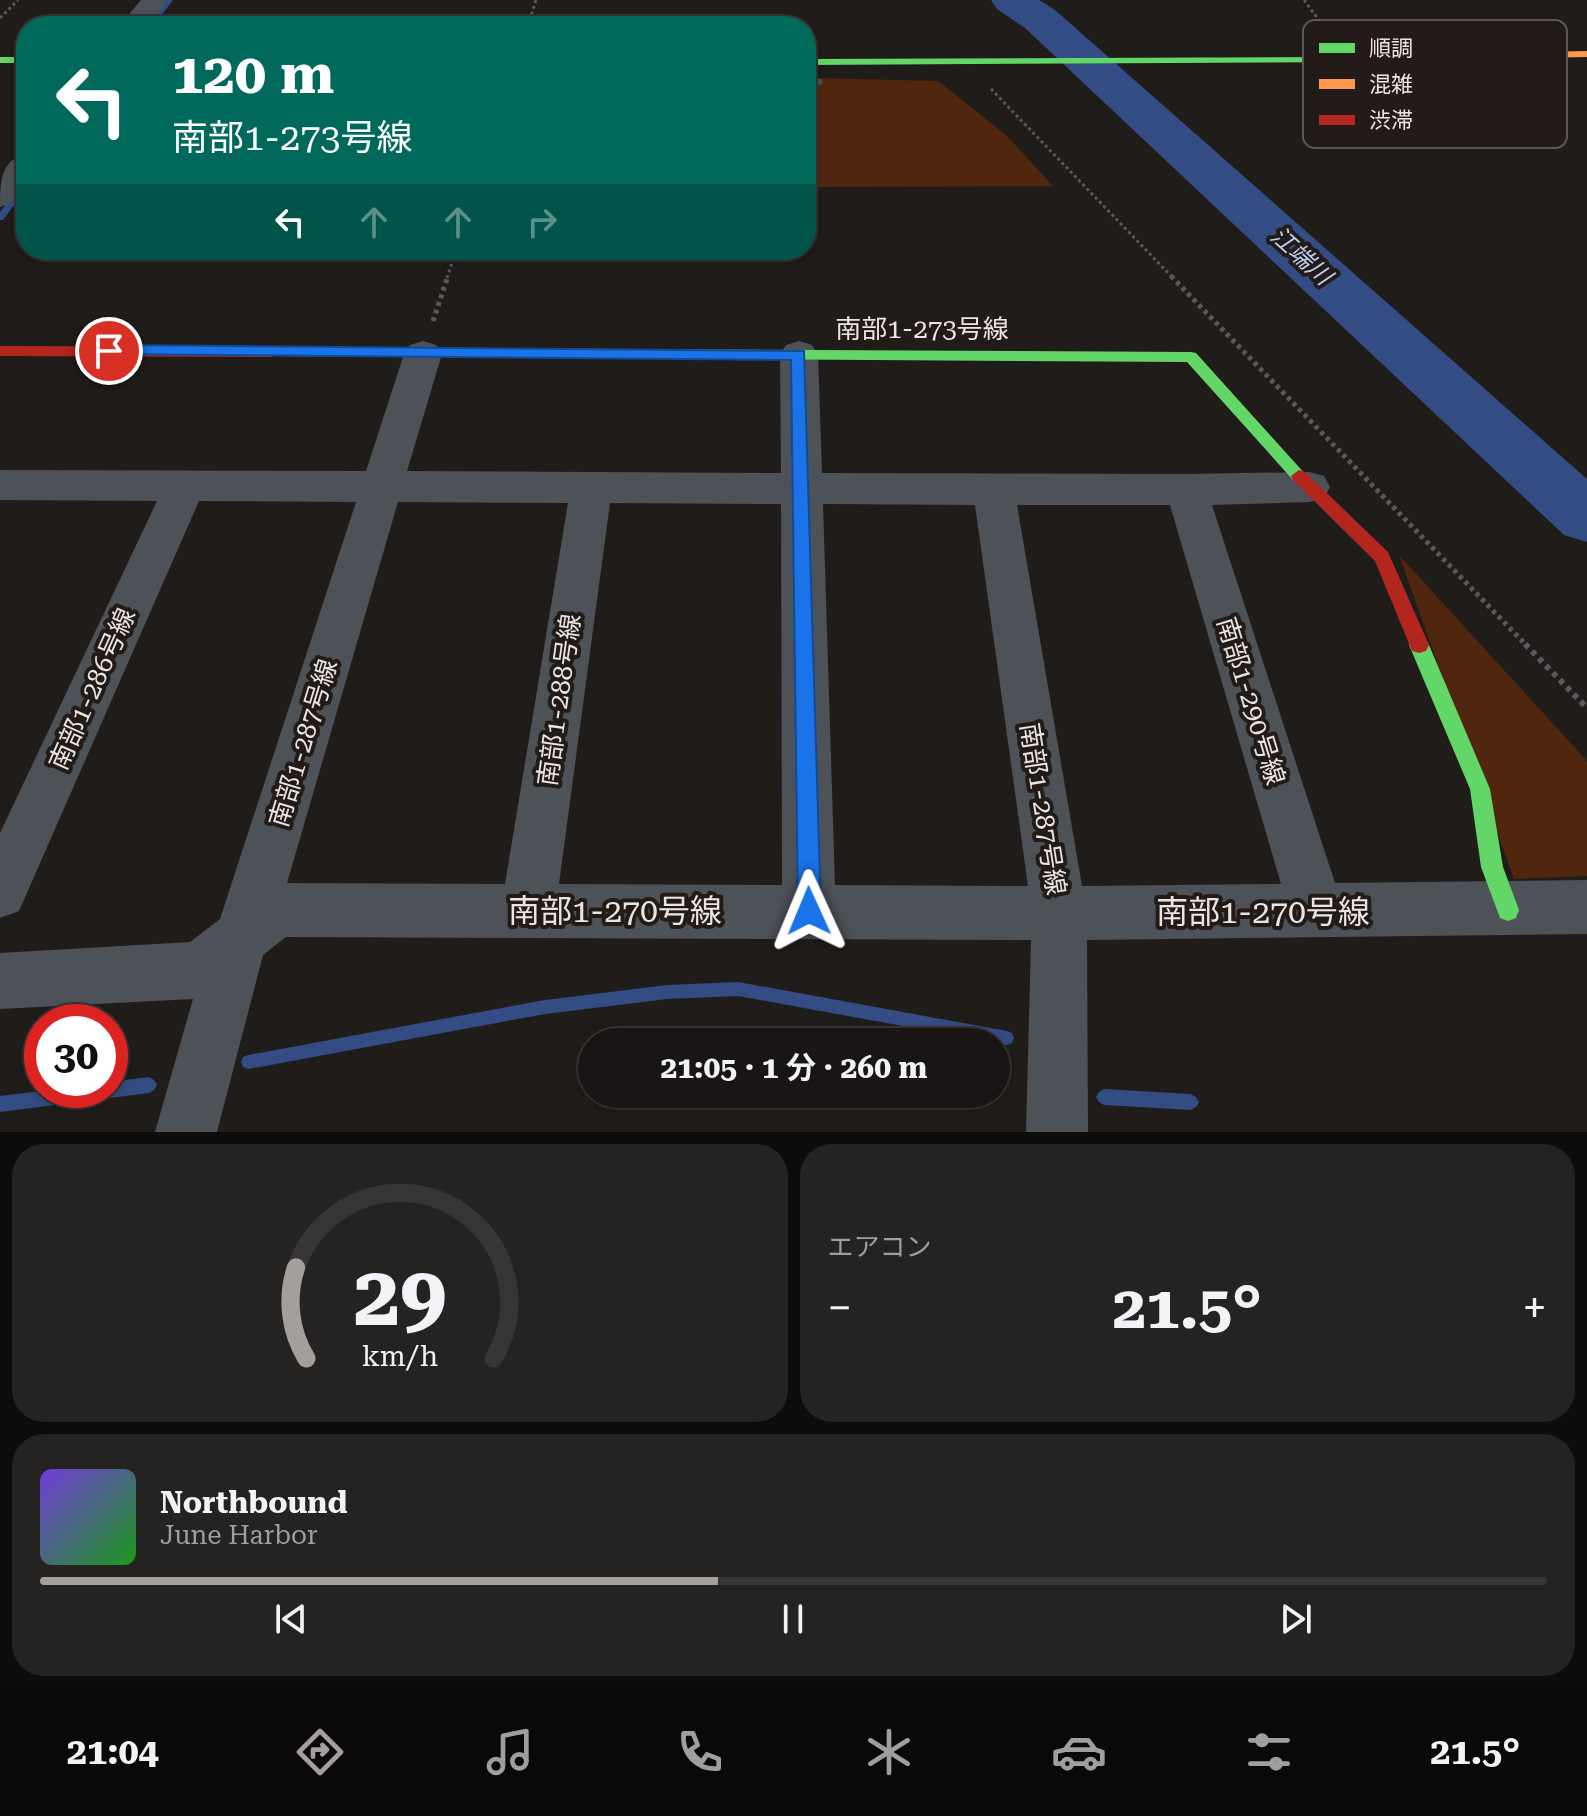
<!DOCTYPE html>
<html lang="ja">
<head>
<meta charset="utf-8">
<style>
	:root { --surface:#181514; --page:#252222; --text:#f1f3f6; --muted:#9f9fa0; --line:#363434; --accent:#a39f9d }
	body { margin:0; font-family:"Roboto Serif","Noto Sans JP",serif; background:var(--page); color:var(--text); height:100vh; display:flex; flex-direction:column; font-size:30px; white-space:nowrap }
	* { box-sizing:border-box; margin:0 }
	p { font-size:26px; color:var(--muted) }
	.icon { flex:none; width:44px; height:44px; fill:none; stroke:currentColor; stroke-width:2; stroke-linecap:round; stroke-linejoin:round }
	.map { position:relative; height:1132px; overflow:hidden }
	.side { display:flex; flex-direction:column; gap:12px; padding:12px; background:#0d0c0b; flex:1 }
	.side>* { flex:none }
	.banner { position:absolute; left:16px; top:16px; width:800px; height:244px; border-radius:32px; box-shadow:0 4px 12px #0003,0 0 0 2px var(--line); background:#00695c; color:#fff; overflow:hidden }
	.speed { position:absolute; left:24px; top:1004px; display:flex; gap:16px; font-size:40px; font-weight:700; text-align:center }
	.speed>* { display:grid; place-content:center; width:104px; height:104px; border-radius:50%; background:var(--surface); box-shadow:0 4px 12px #0003,0 0 0 2px var(--line); line-height:1 }
	.speed .limit { border:12px solid #d22; background:#fff; color:#111 }
	.pin { position:absolute; display:grid; place-items:center; width:68px; height:68px; color:#fff; margin:-34px; border:4px solid #fff; border-radius:50%; box-shadow:0 2px 8px #0007 }
	.me { position:absolute; width:88px; margin:-44px; rotate:359deg; stroke-linejoin:round; filter:drop-shadow(0 0 6px #0008) }
	.turn { display:flex; align-items:center; gap:28px; height:168px; padding:0 24px; font-size:36px }
	.turn .icon { width:104px; height:104px; stroke-width:2.5 }
	.turn b { display:block; font-size:56px; line-height:68px }
	.lanes { display:flex; align-items:center; height:76px; padding:0 24px; background:#0003; justify-content:center; gap:40px; direction:ltr }
	.lanes .off { opacity:.35 }
	.big { font-size:60px; font-weight:700; line-height:1.1 }
	.side .widget { flex:1; display:flex; flex-direction:column; justify-content:center; gap:12px; min-width:0; padding:0 28px; border-radius:32px; background:var(--page) }
	.side .dial { align-items:center; gap:0 }
	.dial svg { height:208px; overflow:visible; fill:none; stroke:var(--line); stroke-width:7; stroke-linecap:round; text-anchor:middle }
	.dial text { fill:var(--text); stroke:none }
	.song { display:flex; align-items:center; gap:24px }
	.cover { width:96px; height:96px; border-radius:12px; background:linear-gradient(135deg,hsl(260 70% 55%),hsl(120 70% 35%)) }
	.played { height:8px; border-radius:4px; background:linear-gradient(90deg,var(--accent) 45%,var(--line) 45%) }
	.keys { display:flex; justify-content:space-around; direction:ltr }
	.heat { display:flex; justify-content:space-between; align-items:center; font-size:44px; direction:ltr }
	.side .tiles { flex:1; display:grid; gap:12px; grid-template-columns:1fr 1fr }
	.widget:last-child { grid-column:span 2 }
	.trip { position:absolute; left:578px; top:1028px; width:432px; height:80px; border-radius:40px; background:var(--surface); box-shadow:0 4px 12px #0003,0 0 0 2px var(--line); font-weight:700; line-height:80px; text-align:center }
	.tab-bar { display:flex; height:128px; justify-content:space-around; align-items:center; background:#0a0808; color:var(--muted) }
	.tab-bar .icon { width:56px; height:56px }
	.tab-bar .on { color:var(--accent) }
	.tab-bar b { font-size:36px; color:var(--text) }
	.map>svg:first-child { display:block }
</style>
</head>
<body>
<div class="map">
<svg width="1587" height="1132" viewBox="0 0 1587 1132">
	<rect width="100%" height="100%" fill="#201c1a"/>
	<!-- green -->
	<path fill="#50270e" d="M816,78l122,3 68,54 47,51 -238,1z
		M1399,555l188,206v115l-73,3z"/>
	<g fill="none" stroke-linecap="round" stroke-linejoin="round">
		<!-- stream -->
		<path fill="#334c83" fill-rule="evenodd" d="M167,0h6l-20,26h-7z
			M23,181h3v8l-23,31h-3v-8z
			M738,982l269,49 5,2 2,5 -2,5 -5,2 -269,-49 -71,3 -122,15 -297,55 -5,-2 -2,-5 2,-5 5,-2 297,-55 122,-15z
			M149,1077l5,3 3,5 -3,5 -5,3 -149,19v-16l49,-6h61v-8z
			M1104,1089l87,5 5,3 3,5 -3,5 -5,3 -87,-5 -5,-3 -3,-5 3,-5z"/>
		<!-- river -->
		<path fill="#334c83" fill-rule="evenodd" d="M991,0h48l16,10 532,469v63l-23,-7 -539,-507 -28,-19z"/>
		<!-- path-far2 -->
		<path stroke="#58595d" stroke-width="3" stroke-dasharray="3 3" stroke-linecap="butt" d="M1304,0l23,31
			M0,18l18,-18
			M528,26l8,-26
			M991,89l182,189
			M447,278l9,-28"/>
		<!-- path-far1 -->
		<path stroke="#58595d" stroke-width="5" stroke-dasharray="4 4" stroke-linecap="butt" d="M1171,276l356,370
			M433,321l15,-45"/>
		<!-- path -->
		<path stroke="#58595d" stroke-width="6" stroke-dasharray="5 5" stroke-linecap="butt" d="M1525,644l62,64"/>
		<!-- lane -->
		<path fill="#4d5158" fill-rule="evenodd" d="M806,78l15,1 2,3 -2,3 -15,1z"/>
		<!-- street -->
		<path fill="#4d5158" fill-rule="evenodd" d="M141,0h27l-21,26h-28z
			M26,154c0,23 1,46 -26,53 0,-23 0,-47 26,-53z
			M423,341l13,4 6,9 -35,117 374,2 -1,-119 6,-9 13,-4 13,4 6,9 4,119 364,1 123,-2 15,4 6,11 -6,11 -15,4 -97,3 123,378 252,-3v54l-500,6 1,192h-62l5,-192 -745,-3 -23,18 -46,177h-62l38,-133 -193,10v-56l190,-11 30,-23 136,-417 -157,-1 -180,410 -19,7v-85l157,-332 -157,-1v-30l366,1 38,-117 6,-9zM398,502l170,1 -63,381 -218,-1zM610,503l171,1 1,381 -223,-1zM823,504l152,1 53,381 -193,-1zM1017,505h153l111,379 -199,2z"/>
		<!-- fast -->
		<path fill="#63d668" fill-rule="evenodd" d="M0,57h26v6h-26z
			M1349,57v4l-4,1 -539,3v-6z
			M271,347l920,5 5,1 111,123 -8,6 -6,-2 -106,-118 -921,-6v-8z
			M1419,637l7,2 3,6 61,144 13,78 16,43 -3,8 -8,3 -8,-3 -19,-51 -11,-78 -61,-144 3,-6z"/>
		<!-- slow -->
		<path fill="#ff974d" fill-rule="evenodd" d="M1587,51v6l-242,5 -6,-3 6,-3z"/>
		<!-- jam -->
		<path fill="#b3261e" fill-rule="evenodd" d="M0,346l271,1 8,5 -8,5 -271,-1z
			M1299,470l6,2 83,80 41,93 -3,6 -7,2 -7,-2 -37,-90 -82,-81 -2,-4z"/>
	</g>
	<!-- route -->
	<path fill="#1a73e8" stroke="#114b97" stroke-width="2" d="M109,345l695,6 17,560 -4,8 -8,3 -8,-3 -3,-8 -7,-551 -688,-6v-7z"/>
	<g text-anchor="middle" dominant-baseline="central" stroke-width="8" stroke-linejoin="round" paint-order="stroke">
		<!-- far-water labels -->
		<g font-size="24" font-style="italic" fill="#bdcff3" stroke="#221b18">
			<text transform="translate(1301 256) rotate(42)">江端川</text>
		</g>
		<!-- street labels -->
		<g font-size="26" fill="#eae5e3" stroke="#221b18">
			<text x="922" y="329">南部1-273号線</text>
			<text transform="translate(92 689) rotate(-66)">南部1-286号線</text>
			<text transform="translate(559 700) rotate(-82)">南部1-288号線</text>
			<text transform="translate(1251 701) rotate(73)">南部1-290号線</text>
			<text transform="translate(303 743) rotate(-73)">南部1-287号線</text>
			<text transform="translate(1043 809) rotate(81)">南部1-287号線</text>
		</g>
		<!-- near-street labels -->
		<g font-size="32" fill="#eae5e3" stroke="#221b18">
			<text x="615" y="911">南部1-270号線</text>
			<text x="1263" y="912">南部1-270号線</text>
		</g>
	</g>
	<!-- legend -->
	<rect x="1303" y="20" width="264" height="128" rx="12" fill="#221b18" stroke="#5e5855" stroke-width="2"/>
	<rect x="1319" y="43" width="36" height="10" fill="#63d668"/>
	<rect x="1319" y="79" width="36" height="10" fill="#ff974d"/>
	<rect x="1319" y="115" width="36" height="10" fill="#b3261e"/>
	<g font-size="22" fill="#eae5e3">
		<text x="1369" y="56">順調</text>
		<text x="1369" y="92">混雑</text>
		<text x="1369" y="128">渋滞</text>
	</g>
</svg>
<div class="speed"><div class="limit">30</div></div>
<div class="pin" style="left:109px;top:351px;background:#d93025"><svg class="icon" aria-label="arrive" viewBox="0 0 24 24"><path d="M6 21V4h12l-3 4 3 4H6"/></svg></div>
<svg class="me" style="left:809px;top:911px" viewBox="-20 -20 40 40"><path d="M0-17L14 15 0 8-14 15z" fill="#1a73e8" stroke="#fff" stroke-width="4"/></svg>
<div class="trip">21:05 · 1 分 · 260 m</div>
<div class="banner">
<div class="turn"><svg class="icon" aria-label="left" viewBox="0 0 24 24"><path d="M17 20v-9H6M10 6l-5 5 5 5"/></svg><div><b>120 m</b>南部1-273号線</div></div>
<div class="lanes"><svg class="icon" aria-label="left" viewBox="0 0 24 24"><path d="M17 20v-9H6M10 6l-5 5 5 5"/></svg><svg class="icon off" aria-label="ahead" viewBox="0 0 24 24"><path d="M12 20V5M6 11l6-6 6 6"/></svg><svg class="icon off" aria-label="ahead" viewBox="0 0 24 24"><path d="M12 20V5M6 11l6-6 6 6"/></svg><svg class="icon off" aria-label="right" viewBox="0 0 24 24"><path d="M7 20v-9h11M14 6l5 5-5 5"/></svg></div>
</div>
</div>
<section class="side">
<div class="tiles">
<div class="widget dial"><svg viewBox="0 0 100 80">
<path d="M14 69A42 42 0 1 1 86 69"/>
<path d="M14 69A42 42 0 0 1 10 34" stroke="#a39f9d"/>
<text x="50" y="56" font-size="32" font-weight="700">29</text>
<text x="50" y="72" font-size="11">km/h</text>
</svg></div>
<div class="widget"><p>エアコン</p>
<div class="heat"><a>−</a><b class="big">21.5°</b><a>+</a></div>
</div>
<div class="widget">
<div class="song"><i class="cover"></i><div><b>Northbound</b><p>June Harbor</p></div></div>
<div class="played"></div>
<div class="keys"><svg class="icon" aria-label="previous" viewBox="0 0 24 24"><path d="M18 5L8 12l10 7zM5 5v14"/></svg><svg class="icon" aria-label="pause" viewBox="0 0 24 24"><path d="M8 5v14M16 5v14"/></svg><svg class="icon" aria-label="next" viewBox="0 0 24 24"><path d="M6 5l10 7-10 7zM19 5v14"/></svg></div>
</div>
</div>
</section>
<nav class="tab-bar">
<b>21:04</b>
<svg class="icon on" aria-label="directions" viewBox="0 0 24 24"><path d="M12 3l9 9-9 9-9-9zM9 14v-3h6M13 9l2 2-2 2"/></svg>
<svg class="icon" aria-label="music" viewBox="0 0 24 24"><path d="M9 18V5l10-2v13"/><circle cx="6" cy="18" r="3"/><circle cx="16" cy="16" r="3"/></svg>
<svg class="icon" aria-label="phone" viewBox="0 0 24 24"><path d="M5 4h4l2 5-3 2q2 4 5 5l2-3 5 2v4C11 20 4 13 5 4z"/></svg>
<svg class="icon" aria-label="climate" viewBox="0 0 24 24"><path d="M12 3v18M4 7l16 10M4 17L20 7"/></svg>
<svg class="icon" aria-label="car" viewBox="0 0 24 24"><path d="M5 17H2v-5l4-1 3-4h7l3 4 3 1v5h-3M9 17h6M6 11h13"/><circle cx="7" cy="17" r="2"/><circle cx="17" cy="17" r="2"/></svg>
<svg class="icon" aria-label="filters" viewBox="0 0 24 24"><path d="M4 7h16M4 17h16"/><circle cx="9" cy="7" r="2"/><circle cx="15" cy="17" r="2"/></svg>
<b>21.5°</b>
</nav>
</body>
</html>
